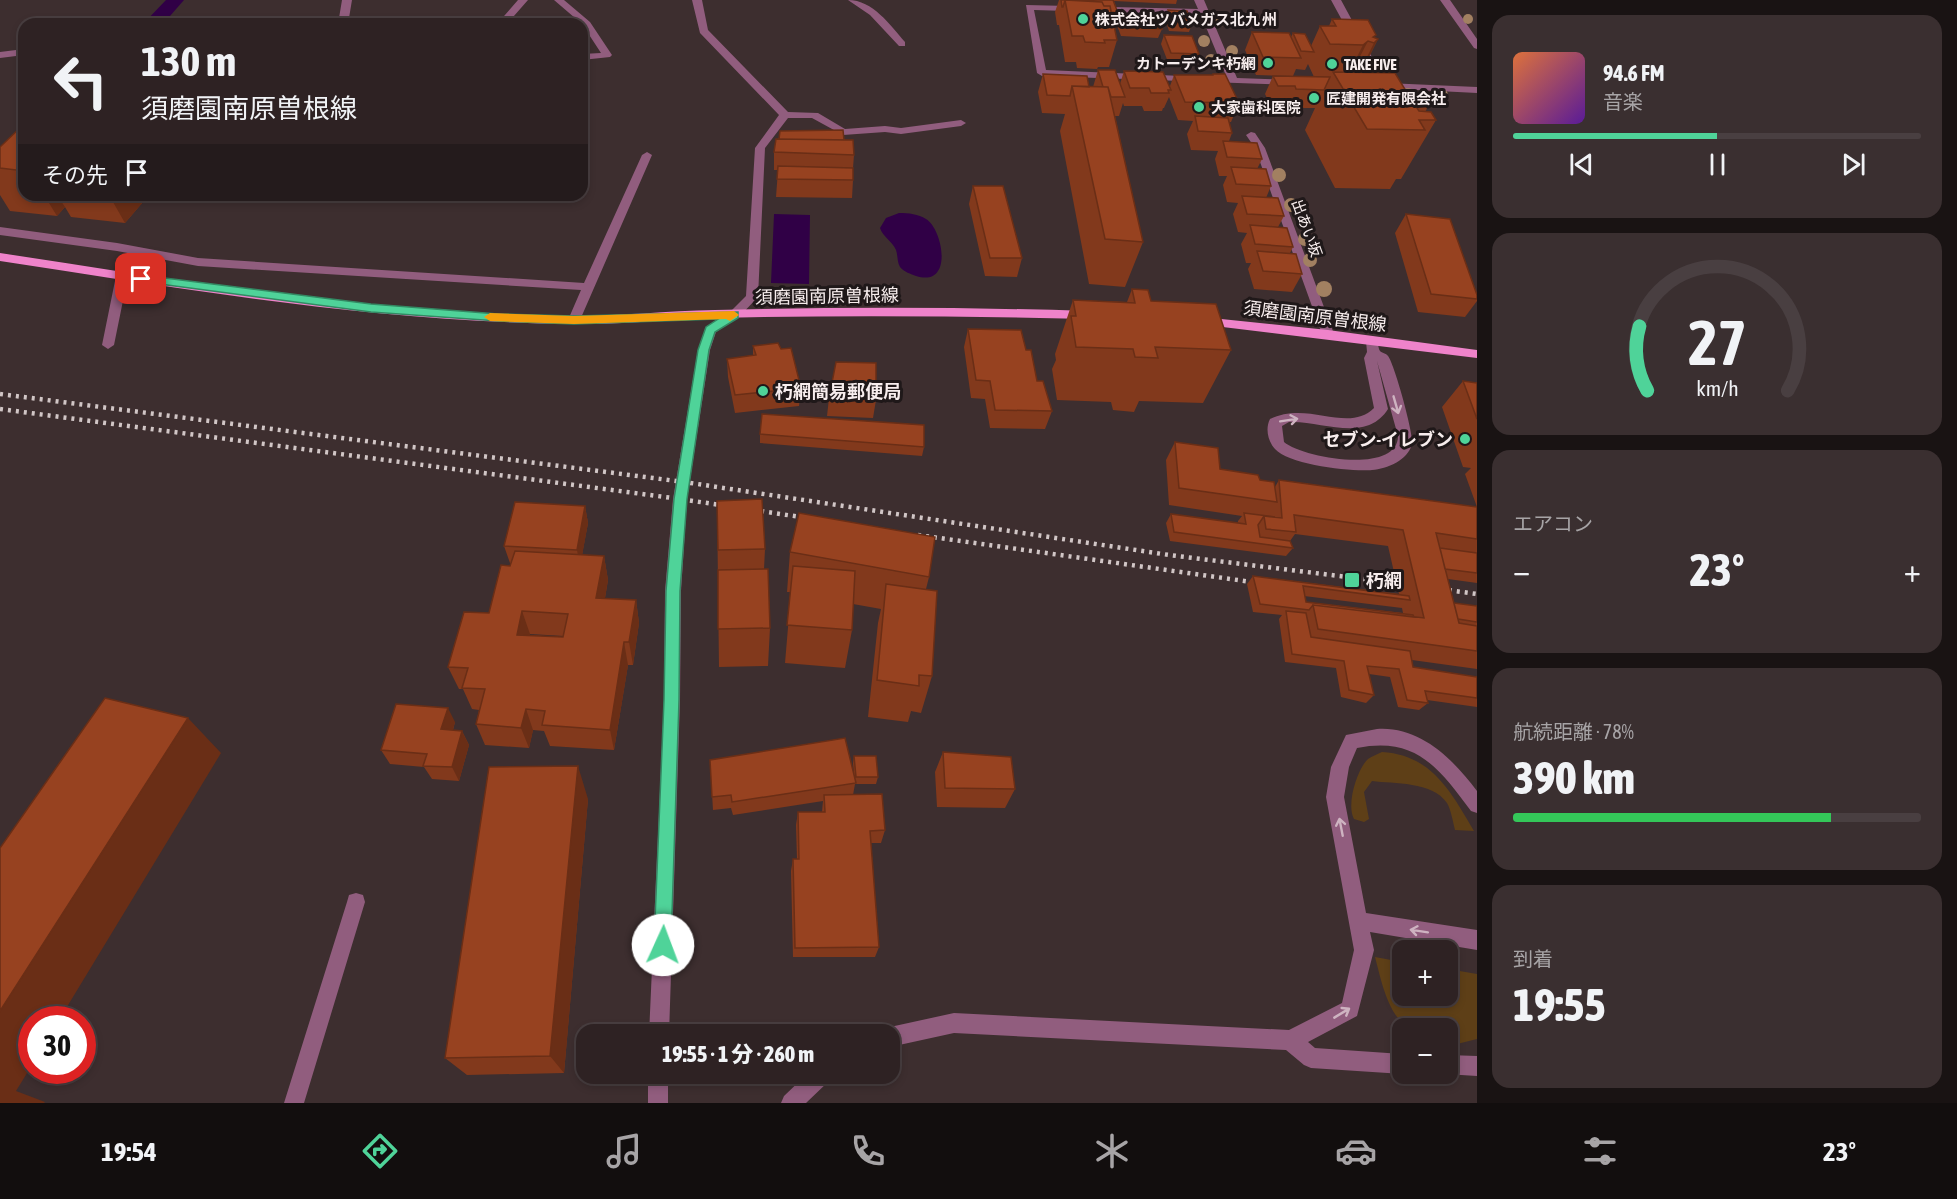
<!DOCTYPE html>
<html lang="ja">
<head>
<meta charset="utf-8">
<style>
	:root { --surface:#2e2223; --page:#3a2f30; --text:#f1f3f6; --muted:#a7a4a6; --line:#493f41; --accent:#4fd399 }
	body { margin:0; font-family:"Asap Condensed","Noto Sans JP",sans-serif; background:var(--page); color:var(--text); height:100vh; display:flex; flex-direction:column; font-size:22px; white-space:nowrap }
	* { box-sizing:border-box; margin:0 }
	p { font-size:20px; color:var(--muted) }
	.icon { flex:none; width:33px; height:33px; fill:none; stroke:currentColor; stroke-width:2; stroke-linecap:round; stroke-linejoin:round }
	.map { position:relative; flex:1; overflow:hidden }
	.sheet { display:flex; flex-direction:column; gap:15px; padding:15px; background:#191313; width:480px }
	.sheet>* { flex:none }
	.banner { position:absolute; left:18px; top:18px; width:570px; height:183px; border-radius:18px; box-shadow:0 3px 9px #0003,0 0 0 2px var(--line); background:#2e2223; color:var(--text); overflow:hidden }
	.fabs { position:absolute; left:1392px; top:940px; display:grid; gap:12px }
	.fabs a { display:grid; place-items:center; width:66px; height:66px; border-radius:12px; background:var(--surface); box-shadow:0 3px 9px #0003,0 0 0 2px var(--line); font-size:30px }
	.speed { position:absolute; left:18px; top:1006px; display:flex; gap:12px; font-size:30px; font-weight:700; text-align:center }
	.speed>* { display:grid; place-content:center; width:78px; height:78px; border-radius:50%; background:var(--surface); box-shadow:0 3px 9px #0003,0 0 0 2px var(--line); line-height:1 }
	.speed .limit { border:9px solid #d22; background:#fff; color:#111 }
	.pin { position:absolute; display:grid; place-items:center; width:51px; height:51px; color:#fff; margin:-26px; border-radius:12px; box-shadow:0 3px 9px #0006 }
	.me { position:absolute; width:66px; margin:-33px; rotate:2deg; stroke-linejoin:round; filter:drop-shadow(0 0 4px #0008) }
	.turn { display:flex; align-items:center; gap:21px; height:126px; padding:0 24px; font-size:27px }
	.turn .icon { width:78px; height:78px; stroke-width:2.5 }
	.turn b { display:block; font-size:42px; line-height:51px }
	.then { display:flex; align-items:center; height:57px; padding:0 24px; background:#0003; gap:12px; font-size:22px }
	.big { font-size:45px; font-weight:800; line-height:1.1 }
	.sheet .tile { flex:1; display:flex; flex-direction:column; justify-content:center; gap:9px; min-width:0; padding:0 21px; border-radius:18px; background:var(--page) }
	.sheet .dial { align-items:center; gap:0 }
	.dial svg { height:156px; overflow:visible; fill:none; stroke:var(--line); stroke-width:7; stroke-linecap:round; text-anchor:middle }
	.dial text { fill:var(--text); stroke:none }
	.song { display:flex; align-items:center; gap:18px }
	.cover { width:72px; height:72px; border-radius:9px; background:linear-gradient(135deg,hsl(20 70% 55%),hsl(270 70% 35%)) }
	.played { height:6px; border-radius:3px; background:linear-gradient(90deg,var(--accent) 50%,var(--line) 50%) }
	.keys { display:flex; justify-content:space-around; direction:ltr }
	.heat { display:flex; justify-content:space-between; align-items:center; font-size:33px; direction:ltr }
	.charge { height:9px; border-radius:4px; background:linear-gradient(90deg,#34c759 78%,var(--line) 0) }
	.trip { position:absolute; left:576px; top:1024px; width:324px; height:60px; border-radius:18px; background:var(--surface); box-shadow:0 3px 9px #0003,0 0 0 2px var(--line); font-weight:800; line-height:60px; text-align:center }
	.dock { display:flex; height:96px; justify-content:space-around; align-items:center; background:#120e0e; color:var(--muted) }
	.dock .icon { width:42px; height:42px }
	.dock .active { color:var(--accent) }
	.dock b { font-size:27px; color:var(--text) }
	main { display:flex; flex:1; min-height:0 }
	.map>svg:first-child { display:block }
</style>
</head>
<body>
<main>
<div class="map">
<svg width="1477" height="1103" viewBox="0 0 1477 1103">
	<rect width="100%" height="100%" fill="#3d2e2f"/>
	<!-- green -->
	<path fill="#5e3f17" d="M1382,752c50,3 69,40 92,79l-19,-1c-2,-8 -4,-20 -8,-27 -15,-22 -53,-19 -75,-22l-8,11 5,27 -5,3 -10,-3c-8,-14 3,-50 14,-60 4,-3 10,-5 14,-7z
		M1375,957l27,5v34h46v-27l29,5v65l-20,5 -9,-1v-14c-11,0 -24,2 -34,0 -25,-6 -33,-50 -39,-72z"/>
	<!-- water -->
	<path fill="#300046" d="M166,0h18l-21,24h-20z
		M899,213c10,0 19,1 27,6 17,10 28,69 -10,57 -5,-2 -12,-4 -16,-9 -3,-5 -2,-11 -4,-17 -4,-9 -13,-13 -16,-22l6,-10z
		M774,214l36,1 -1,69 -38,-1z"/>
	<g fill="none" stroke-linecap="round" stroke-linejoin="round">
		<!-- minor -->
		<path fill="#915d7e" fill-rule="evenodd" d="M342,0h10l-4,24h-10z
			M518,0h10l-21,24h-10z
			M554,0h10l26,22 22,33 -2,2 -28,3v-6l19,-1 -19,-29z
			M692,0h10l6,30 80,82 30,1 27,16 40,-3 16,2 60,-8 5,3 -5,3 -60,8 -16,-2 -42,3 -31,-17h-24l-23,30 -7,149 -20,21 -22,14 -6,18 -23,149 -6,92 -1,110 -11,334h-20l15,-334 1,-110 8,-92 25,-149 8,-23 24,-15 16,-16 9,-148 24,-33 -79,-82z
			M848,0c25,0 42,25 57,42v4h-6l-29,-31z
			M1194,0h10l33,78 51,2 4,1v4l-250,-9 -5,-3 -11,-68 172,4zM1034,10l167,5 26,63 -181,-8z
			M1331,0h10l45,83 91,4v6l-98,-5z
			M1440,0h10l27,39v10l-3,-1z
			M24,49v6l-24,3v-6z
			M1251,132l4,1 10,15 69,186 -2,3h-8l-2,-3 -67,-186 -9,-13z
			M647,152l5,3 -72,165 -6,4 -6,-4 13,-30 -383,-24 -81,-15 -117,-16v-8l117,16 81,15 386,25 58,-128z
			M122,272l6,4 -14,69 -6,4 -6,-4 14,-69z
			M1372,337l5,1c1,3 1,10 3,13 2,2 6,2 8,5 6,7 26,78 24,88 -4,16 -25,25 -40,26 -20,2 -83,-5 -97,-21 -7,-8 -10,-20 -5,-30 38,-19 78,15 104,-11l-10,-50 3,-6 -1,-11zM1377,361l21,75c0,39 -95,22 -114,6l-2,-16 7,-4c32,-2 77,22 99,-13z
			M1377,729c43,-3 76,30 100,62v22l-6,-2c-32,-43 -55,-75 -114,-63l-8,19 -5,30 22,116 111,17v20l-107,-18 4,18 -17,66 -49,26 7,6 87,6 1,20 -92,-6 -7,-3 -18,-15 -332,-17 -64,14v-12h-9l2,-5 7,-3 64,-14 335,17 53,-27 12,-53 -28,-153 5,-30 15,-32z
			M356,893l7,2 2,7 -61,201h-20l63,-201 2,-7z
			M1448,1055l29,1v20l-32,-2h3z
			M648,1074h20v29h-20z
			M807,1074h25l-3,7 -23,22h-25l3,-7z"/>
		<!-- major -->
		<path fill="#ef83ca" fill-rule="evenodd" d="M0,253c189,29 380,61 572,63 48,0 95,-5 143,-6 124,-3 249,-3 373,1l6,4 -6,4c-124,-3 -249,-4 -373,-1 -48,1 -95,7 -143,6 -192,-2 -383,-34 -572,-63z
			M1202,317l126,13 149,20v8l-279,-34 -2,-3z"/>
		<!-- rail -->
		<path stroke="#d1c6c6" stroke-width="4.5" stroke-dasharray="3 5" stroke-linecap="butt" d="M0,394l684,88 485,73 243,30
			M0,409l680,90 134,20
			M918,535l348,49
			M1433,588l44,6"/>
	</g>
	<!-- trees -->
	<g fill="#a28061">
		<circle cx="1468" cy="19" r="5"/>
		<circle cx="1220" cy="22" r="5"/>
		<circle cx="1204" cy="41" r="6"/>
		<circle cx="1232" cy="51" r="6"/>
		<circle cx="1211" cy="60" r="6"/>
		<circle cx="1408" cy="94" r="6"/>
		<circle cx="1442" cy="95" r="6"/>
		<circle cx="1279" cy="175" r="7"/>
		<circle cx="1291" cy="205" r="7"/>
		<circle cx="1305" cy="239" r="7"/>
		<circle cx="1310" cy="260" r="7"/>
		<circle cx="1324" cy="289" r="8"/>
	</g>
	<!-- wall -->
	<path fill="#82391c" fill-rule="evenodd" d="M1059,0h118l-1,4 -62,-3 4,12 -4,13 3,14 -8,27h-11l-1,2 -20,-1 -1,-6h-11l-6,-37h-2l-2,-13z
		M1168,10l24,13 -3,9 -20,-1 -4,-12z
		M1119,14l43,15 -4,9 -37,-2 -5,-13z
		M1332,19l46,20 -17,34 68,32 -4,7 11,8 -35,59h-5l-6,10 -55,-1 -30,-58 10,-22h-27l-1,-3 -17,-1 -5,-10 8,-18 41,1 -6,-13 -3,6 -9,-1 -3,7 -37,-1 -11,-25 7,-18 39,5 2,-4 18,13 9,-20h9z
		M1164,35l35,19 -3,9 -28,-1 -7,-18z
		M1098,70l22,14 4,-13 46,15 4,-11h38l1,-1 26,29 -8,19h-2l3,11 -3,8 33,18 -5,10 14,17 -5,12 18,18 -6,11 15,20 -3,6 12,21 -10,18 -38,-3 -6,-20 3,-6h-5l-5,-19 6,-11 -9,-1 -5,-18 5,-11 -11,-1 -4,-17 4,-9h-8l-4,-17 3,-8 -27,-1 -4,-16 6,-13 -15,-1 -9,-23 -5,11h-1l-1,3h-18l-2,-5h-18l-1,-3 -4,13h-4l28,126 -18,45 -36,-3 -29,-153 5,-17 -23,-1 -4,-21 5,-18 46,13h4z
		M24,124v71h125l-24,28 -54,-6 -6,-10 -8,9 -47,-5 -10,-16v-48z
		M844,140l10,15 -1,13v12l-1,18 -76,-1 2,-27h-4v-18z
		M973,186l49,72 -5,19 -32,-1 -16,-72z
		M1406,214l71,81v6l-12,16 -47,-5 -23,-79z
		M1132,289l99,61 -28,53 -64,-2 -5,11 -21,-2 -2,-8 -54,-2 -5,-31 4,-9 -1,-6 18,-54 54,2z
		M968,329l58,21 11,31 15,30 -7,18 -55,-1 -5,-29 -14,-1 -7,-51z
		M753,346l28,3 20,39 -2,18 -64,7 -7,-36 -1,-18 26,-4z
		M1463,381l14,2v200l-29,-4 6,24 23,3v63l-65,-9 1,7 64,10v30l-50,-7 1,3 -9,7 -21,-3 -8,-30 -21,-3 5,21 -8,8 -25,-6 -5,-29 -51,-6 -6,-43 3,-4 -29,-3 -6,-28 6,-8 146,18 -11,-48 -93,-12 -5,7 3,7 -7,8 -116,-15 -4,-18 5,-9 67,9v-2l4,-5 -73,-11 -3,-45 9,-18 45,27 40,11 15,7 4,-7 198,27 -12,-33 6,-6 -8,-1 -21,-60zM1304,596l98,12 1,5 -97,-11z
		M829,398l47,2 -3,18 -46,-2z
		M760,434l164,13 -2,9 -162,-13z
		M717,501l48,48 -1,20 6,59 -2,38 -49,1z
		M585,506l3,17 -6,32 22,1 4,24 -3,18 31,2 3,23 -6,42h-5l-14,85 -64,-4 -6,-15 -11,-1 -4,18 -44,-3 -9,-21 3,-14 -7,-1 -9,-20h-4l-11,-22 41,-54 22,-50h-1l-6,-17zM530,634l34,2 -1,1 -34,-2z
		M790,552l139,25 -3,12 6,87 -11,37 -10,-2 -3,11 -40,-5 10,-94 3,-14 -28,-5 -1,26 -7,38 -60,-5 6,-71h-4z
		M455,722l-2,8 9,1 7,14 -10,36 -27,-2 -8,-12 -34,-3 -9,-14z
		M943,752l72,37 -10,19 -68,-1 -2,-35z
		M854,756l24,21 -2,7h-21l-2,11 32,35 -4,13h-10l8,104 -4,10h-82l-2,-86 2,-12h4l-1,-34 2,-13h24l1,-11 -90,14 -2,-7 -18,2 -3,-50 144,14 -1,-11z
		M588,799l-24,274 -97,2 -22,-17z"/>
	<!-- shaded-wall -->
	<path fill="#6a2e16" d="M1378,39l-17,34 -4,4 17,-34z
		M1368,41l-17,33 -5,5 17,-34z
		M44,195h13l8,12 -8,9z
		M109,195h40l-24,28z
		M585,506l3,17 -8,44 -3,-17z
		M604,556l4,24 -7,41 -5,-23z
		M636,600l3,23 -6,42 -4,-23z
		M522,611l8,23 -5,23 -8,-22z
		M624,642l4,23 -14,85 -4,-20z
		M448,708l7,14 -6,22 -8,-15z
		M526,709l7,21 -4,18 -8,-20z
		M188,718l33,35 -162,267h-27v45l-16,26 29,11 -1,1h-44v-92z
		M462,731l7,14 -10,36 -7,-14z
		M578,766l10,33 -24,274 -14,-17z"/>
	<!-- building -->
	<path fill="#974220" stroke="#6a2e16" stroke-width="1.5" fill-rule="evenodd" d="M1061,0h52l5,13 -7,-1 -1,-6h-6l-2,-4 -37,-2 -2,7h-1z
		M1065,0l37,2 2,4h6l7,34h-13l1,3 -20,-1 -2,-6h-11z
		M1168,10l19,1 5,12 -19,-1z
		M1119,14l39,2 4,13 -38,-2z
		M1332,19l36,1 8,15 -3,2 5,2 -4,4 -6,-2 -5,4 -33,-1 -10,-18h16z
		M1252,32l37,1 12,25 -38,-1z
		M1293,33l12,1 9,18 -13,-1z
		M1164,35l28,1 7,18 -28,-1z
		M1098,70h17l10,27h-14l-3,-10h-5z
		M1124,71l39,1 8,18h-3l1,3h-18l-2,-5h-19z
		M1333,72l62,1 14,23h15l5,9h-14l4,6 12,1 5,8h-17l6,10 -58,-1z
		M1043,74l44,2 2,11 -17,-1 -2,10 -23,-1z
		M1213,74h12l14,29 -54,-1 -11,-27h39z
		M1273,76l57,1 -6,13 -28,-1 -1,-3h-17z
		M1072,86l36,1 35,155 -38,-3z
		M1195,116l33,2 4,15 -34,-2z
		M24,124v47l-24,-3v-21z
		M843,130l1,10 -65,-1 1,-8z
		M776,139l77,1 1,15 -80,-3z
		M1223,141l34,2 5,16 -35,-2z
		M778,166l75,2v12l-76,-1z
		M1231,167l35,2 5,17 -35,-2z
		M973,186h30l19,72h-32z
		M1242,196l36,2 6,18 -37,-2z
		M1406,214l44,5 27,76v4l-46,-5z
		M1250,225l37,3 6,19 -38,-3z
		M1257,251l39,3 6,20 -39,-3z
		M1132,289l16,1 3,11 65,3 15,46 -76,-3 3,11 -23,-1 -2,-8 -57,-2 -5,-31h5l-3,-16 62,3z
		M968,329l53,1 5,20h5l6,31h6l9,30 -57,-1 -5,-29 -14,-1z
		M778,343l3,6 10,-1 10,40 -66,7 -8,-36 29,-4 -3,-9z
		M836,362l40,1v37l-47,-2z
		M1463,381l14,2v36z
		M762,414l162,11v22l-164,-13z
		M1175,442l43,6 2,21 38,6 2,5 14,2 3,20 -98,-14z
		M1279,480l198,27v32l-41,-6 23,90 18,3v25l-159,-22 -5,-24 111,13 -21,-88 -109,-15 2,17 -30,-3 -2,-13 18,2z
		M762,499l3,50 -47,1 -1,-49z
		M515,502l70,4 -8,44 -73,-4z
		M799,513l136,24 -6,40 -139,-25z
		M1244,513l31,4 -11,-1 -6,9 2,12 30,4 3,7 -119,-16 -3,-18 75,10z
		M1440,548l37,5v20l-32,-4z
		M515,551l89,5 -8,42 40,2 -7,42h-5l-14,88 -68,-5 3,-14 -19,-2 -5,19 -45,-4 9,-35 -23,-1 6,-20 -20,-1 16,-55 25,1 12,-48 9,1zM522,611l46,3 -5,23 -46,-2z
		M793,566l62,5 -3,59 -65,-5z
		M768,569l2,59 -52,1v-59z
		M1253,576l156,20 1,4 -107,-14 3,16 107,13 1,2 -101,-12 -4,5 -49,-6z
		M886,584l51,7 -5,85 -13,-1v11l-42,-6z
		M1454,603l23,3v16l-19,-3z
		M1286,611l20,2 5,24 99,14 3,16 64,10v21l-52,-7 3,12 -21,-3 -8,-31 -32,-3 7,29 -25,-5 -5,-29 -52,-7z
		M105,698l83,20 -188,293v-163z
		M396,704l52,4 -7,21 21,2 -10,36 -29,-1 4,-12 -46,-4z
		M845,738l11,45 -124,19 -1,-7 -19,2 -2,-37z
		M943,752l68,5 4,32 -70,-1z
		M854,756h22l2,21h-22z
		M578,766l-28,290 -105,2 44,-291z
		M882,794l3,36 -15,1 9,116 -84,1 -2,-89h6l-1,-47h27l-1,-17z"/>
	<!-- one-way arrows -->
	<defs><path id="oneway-shaft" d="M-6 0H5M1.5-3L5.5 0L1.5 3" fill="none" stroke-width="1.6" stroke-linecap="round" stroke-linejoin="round" transform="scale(1.5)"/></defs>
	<g stroke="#ceb3c1">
		<use href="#oneway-shaft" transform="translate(1396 405) rotate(74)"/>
		<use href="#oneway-shaft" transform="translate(1289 420) rotate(-9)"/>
		<use href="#oneway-shaft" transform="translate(1341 827) rotate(-101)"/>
		<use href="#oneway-shaft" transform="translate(1419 931) rotate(-171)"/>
		<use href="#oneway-shaft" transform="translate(1342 1013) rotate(-31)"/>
	</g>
	<!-- route -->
	<path fill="#4fd399" stroke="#338963" stroke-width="1.5" d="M141,275l230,29 127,10 76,2 164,-4v6l-23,14 -6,18 -22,149 -7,92 -1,109 -8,245 -2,6 -6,3 -7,-3 -2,-6 10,-245 2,-109 8,-92 24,-149 8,-23 12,-8 -144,5 -76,-3 -127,-9 -234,-31 -2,-2z"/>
	<!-- slow -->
	<path fill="#f59e0b" d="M734,311l5,4 -9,6 -4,-2 -152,5 -84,-3 -6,-4 6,-4 84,3z"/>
	<!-- markers -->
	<g fill="#4fd399" stroke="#1f1819" stroke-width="2">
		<circle cx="1083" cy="19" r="6"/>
		<circle cx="1268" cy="63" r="6"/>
		<circle cx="1332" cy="64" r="6"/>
		<circle cx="1314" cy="98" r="6"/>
		<circle cx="1199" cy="107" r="6"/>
		<circle cx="763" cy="391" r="6"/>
		<circle cx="1465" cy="439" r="6"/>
		<rect x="1344" y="572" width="16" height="16" rx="3"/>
	</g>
	<g text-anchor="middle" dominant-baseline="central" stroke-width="6" stroke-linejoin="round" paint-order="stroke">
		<!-- far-poi labels -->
		<g font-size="15" font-weight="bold" fill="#f7eded" stroke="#1f1819" text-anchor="start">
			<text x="1095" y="19">株式会社ツバメガス北九 州</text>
			<text x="1256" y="63" text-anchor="end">カトーデンキ朽網</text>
			<text x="1344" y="64">TAKE FIVE</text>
			<text x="1326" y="98">匠建開発有限会社</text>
			<text x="1211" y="107">大家歯科医院</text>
		</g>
		<!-- far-street labels -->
		<g font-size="15" fill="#f7eded" stroke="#1f1819">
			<text transform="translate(1307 228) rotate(70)">出あい坂</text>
		</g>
		<!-- street labels -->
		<g font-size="18" fill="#f7eded" stroke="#1f1819">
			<text transform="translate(827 296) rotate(-1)">須磨園南原曽根線</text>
			<text transform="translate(1315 316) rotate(7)">須磨園南原曽根線</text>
		</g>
		<!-- poi labels -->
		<g font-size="18" font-weight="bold" fill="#f7eded" stroke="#1f1819" text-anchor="start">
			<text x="775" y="391">朽網簡易郵便局</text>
			<text x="1453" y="439" text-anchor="end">セブン-イレブン</text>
			<text x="1366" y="580">朽網</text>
		</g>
	</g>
</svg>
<div class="fabs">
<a>+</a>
<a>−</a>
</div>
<div class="speed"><div class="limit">30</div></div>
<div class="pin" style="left:141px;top:279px;background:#d93025"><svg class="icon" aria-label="arrive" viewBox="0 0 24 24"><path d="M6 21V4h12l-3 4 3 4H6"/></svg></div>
<svg class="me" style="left:663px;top:945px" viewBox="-20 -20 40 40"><circle r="19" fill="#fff"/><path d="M0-13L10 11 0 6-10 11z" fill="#4fd399"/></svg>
<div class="trip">19:55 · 1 分 · 260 m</div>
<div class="banner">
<div class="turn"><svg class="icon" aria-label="left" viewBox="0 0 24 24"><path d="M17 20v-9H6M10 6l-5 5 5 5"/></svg><div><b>130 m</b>須磨園南原曽根線</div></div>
<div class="then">その先<svg class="icon" aria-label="arrive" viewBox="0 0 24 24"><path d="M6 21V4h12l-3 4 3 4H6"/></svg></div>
</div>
</div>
<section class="sheet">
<div class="tile">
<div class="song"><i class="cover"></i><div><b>94.6 FM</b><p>音楽</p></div></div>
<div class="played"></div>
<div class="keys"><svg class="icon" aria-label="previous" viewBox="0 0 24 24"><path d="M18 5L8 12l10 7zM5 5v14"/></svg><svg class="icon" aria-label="pause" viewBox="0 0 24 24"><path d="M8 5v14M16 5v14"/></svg><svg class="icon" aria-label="next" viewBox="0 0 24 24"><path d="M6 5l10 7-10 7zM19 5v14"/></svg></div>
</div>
<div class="tile dial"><svg viewBox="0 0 100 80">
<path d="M14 69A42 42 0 1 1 86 69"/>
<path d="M14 69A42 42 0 0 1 10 36" stroke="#4fd399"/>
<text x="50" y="56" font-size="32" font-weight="700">27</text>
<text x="50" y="72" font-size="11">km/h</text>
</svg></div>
<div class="tile"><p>エアコン</p>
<div class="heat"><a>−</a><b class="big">23°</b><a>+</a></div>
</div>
<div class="tile"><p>航続距離 · 78%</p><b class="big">390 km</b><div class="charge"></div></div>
<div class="tile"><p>到着</p><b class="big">19:55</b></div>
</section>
</main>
<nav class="dock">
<b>19:54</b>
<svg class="icon active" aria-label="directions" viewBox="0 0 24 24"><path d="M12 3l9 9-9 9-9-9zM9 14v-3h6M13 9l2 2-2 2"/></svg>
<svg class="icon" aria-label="music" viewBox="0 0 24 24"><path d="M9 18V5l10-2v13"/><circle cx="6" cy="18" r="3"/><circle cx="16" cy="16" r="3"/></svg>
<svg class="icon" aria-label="phone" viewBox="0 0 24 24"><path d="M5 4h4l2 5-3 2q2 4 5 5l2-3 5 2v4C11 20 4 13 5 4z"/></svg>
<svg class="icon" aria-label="climate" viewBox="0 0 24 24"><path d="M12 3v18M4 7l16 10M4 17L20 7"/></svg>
<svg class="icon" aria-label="car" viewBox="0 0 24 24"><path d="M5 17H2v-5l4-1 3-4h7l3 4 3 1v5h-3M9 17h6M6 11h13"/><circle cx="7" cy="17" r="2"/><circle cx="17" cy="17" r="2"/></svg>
<svg class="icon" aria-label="filters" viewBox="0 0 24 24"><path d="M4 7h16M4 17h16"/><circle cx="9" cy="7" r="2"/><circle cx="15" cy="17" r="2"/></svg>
<b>23°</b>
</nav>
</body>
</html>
